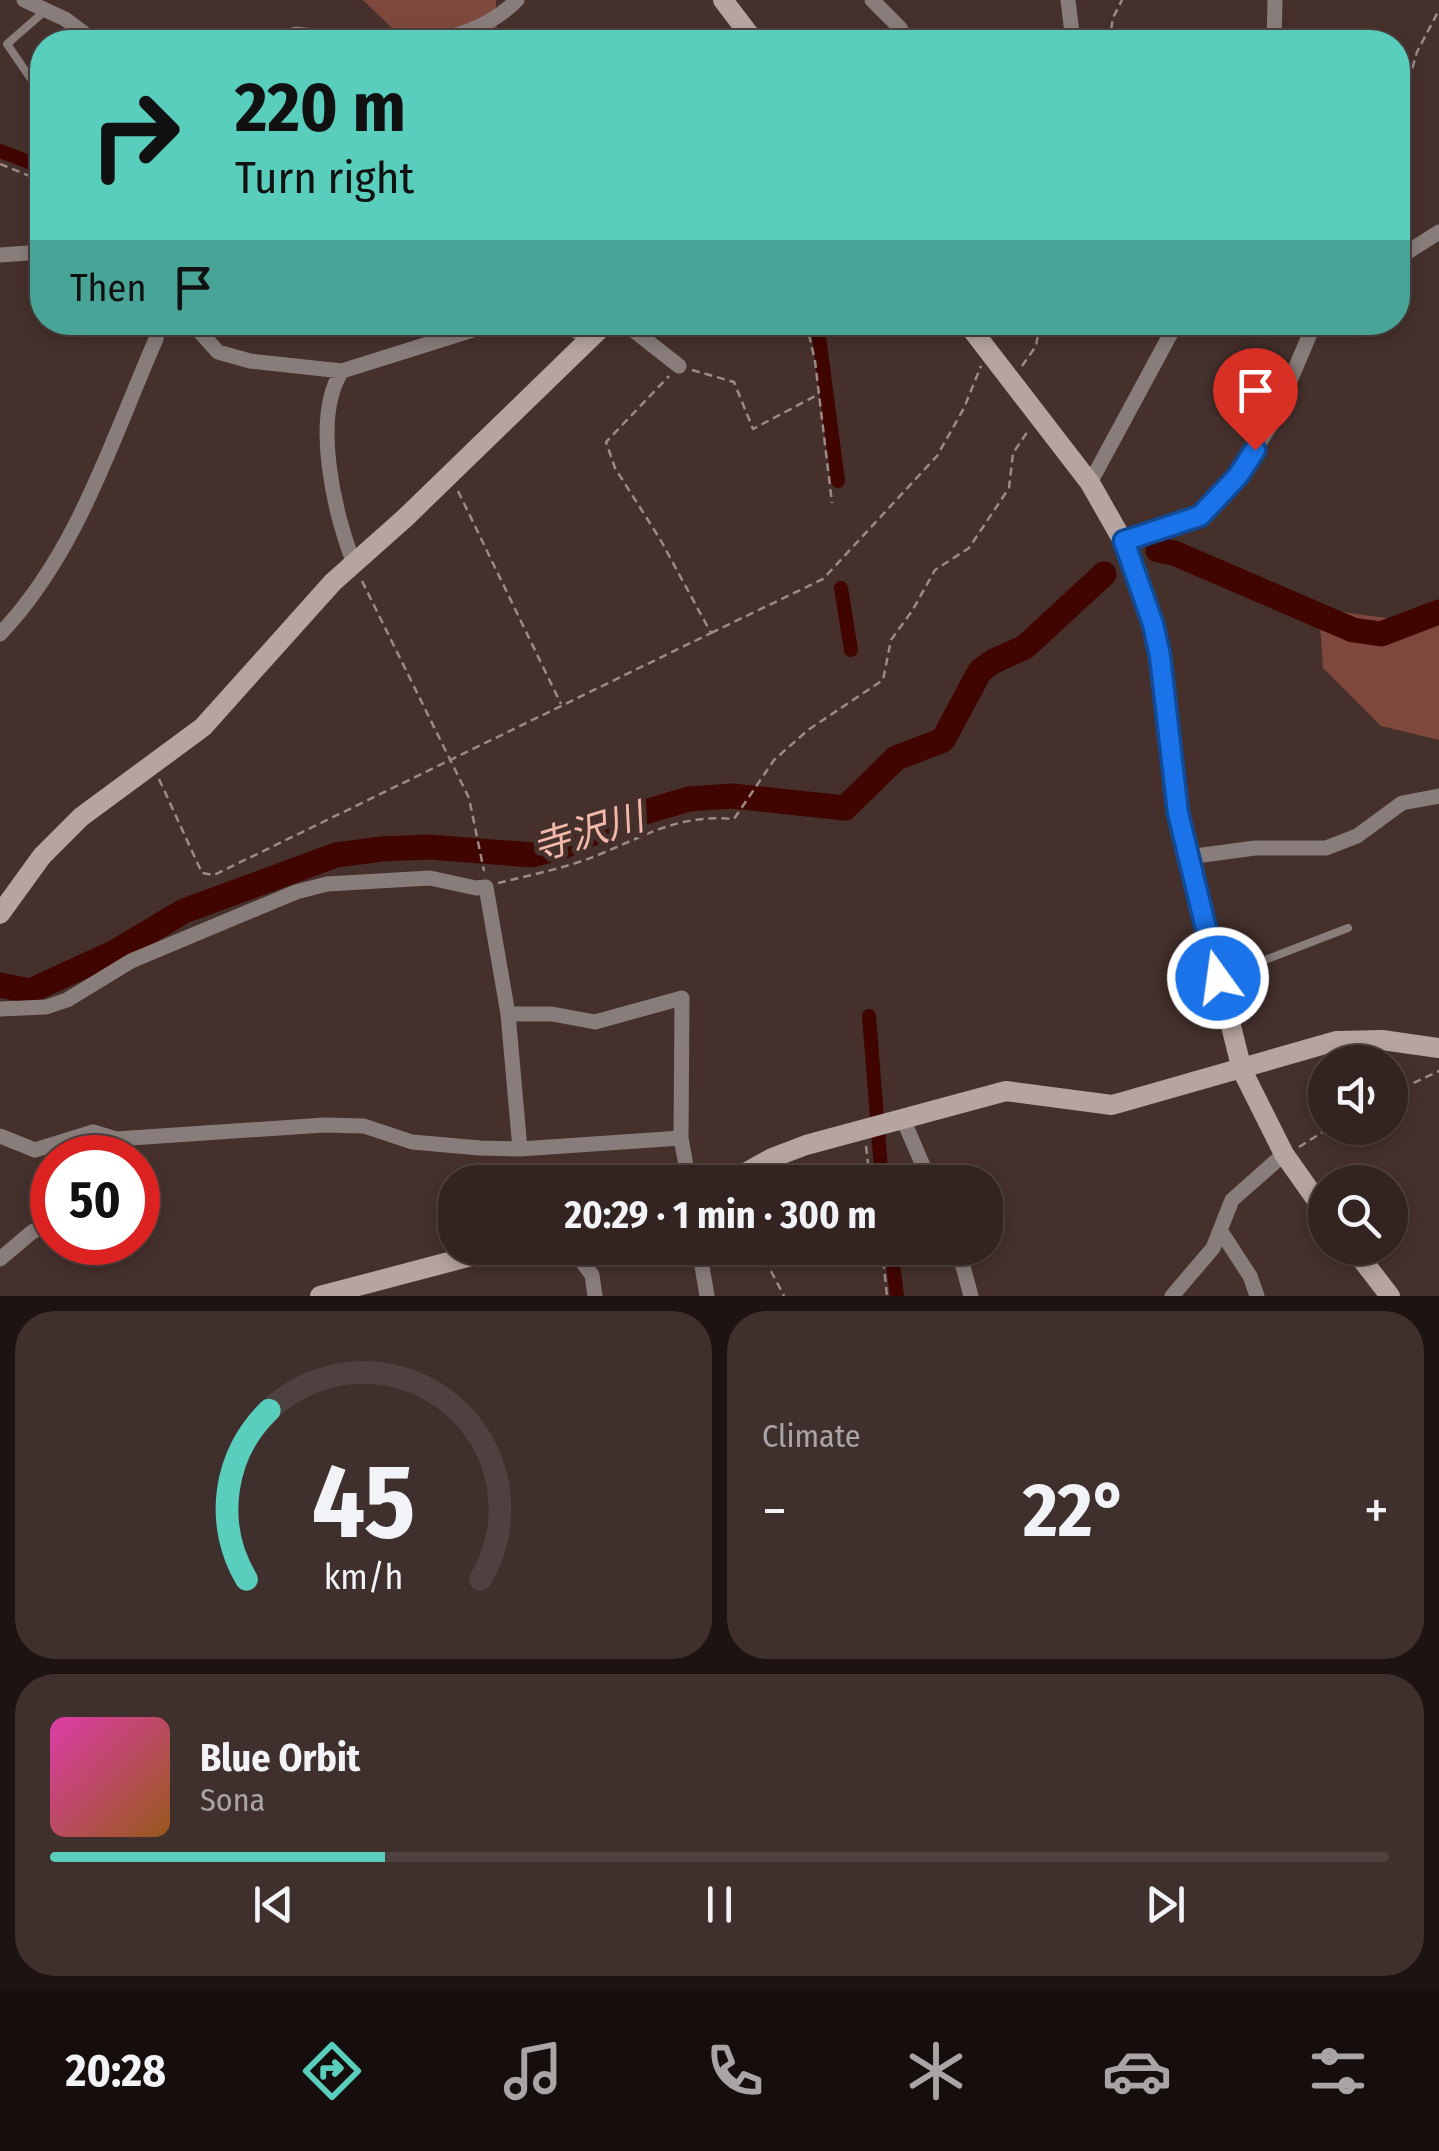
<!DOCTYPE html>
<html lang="en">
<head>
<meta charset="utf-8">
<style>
	:root { --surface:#342421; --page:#3f302e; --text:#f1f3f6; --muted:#a9a4a5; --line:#4e413f; --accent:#5acebd }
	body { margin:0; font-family:"Fira Sans Condensed","Noto Sans JP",sans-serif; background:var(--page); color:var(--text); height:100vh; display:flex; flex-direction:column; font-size:38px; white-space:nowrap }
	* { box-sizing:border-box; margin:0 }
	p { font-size:32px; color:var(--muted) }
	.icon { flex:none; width:55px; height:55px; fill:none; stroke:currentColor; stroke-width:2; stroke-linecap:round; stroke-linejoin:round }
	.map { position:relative; height:1296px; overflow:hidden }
	.sheet { display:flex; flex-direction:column; gap:15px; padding:15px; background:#1d1412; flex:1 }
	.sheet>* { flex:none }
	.hud { position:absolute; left:30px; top:30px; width:1380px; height:305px; border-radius:40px; box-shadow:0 5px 15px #0003,0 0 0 2px var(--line); background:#5acebd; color:#111; overflow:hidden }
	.tools { position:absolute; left:1308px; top:1045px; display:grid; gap:20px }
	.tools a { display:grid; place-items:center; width:100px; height:100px; border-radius:50%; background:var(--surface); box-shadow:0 5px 15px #0003,0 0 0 2px var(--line); font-size:50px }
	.speed { position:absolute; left:30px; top:1135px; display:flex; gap:20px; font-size:50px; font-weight:700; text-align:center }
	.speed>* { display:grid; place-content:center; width:130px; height:130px; border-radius:50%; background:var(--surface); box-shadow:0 5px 15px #0003,0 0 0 2px var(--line); line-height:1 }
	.speed .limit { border:15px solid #d22; background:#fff; color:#111 }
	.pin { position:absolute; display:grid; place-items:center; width:85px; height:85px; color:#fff; margin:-102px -42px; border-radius:50% 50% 50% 0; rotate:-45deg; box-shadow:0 0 10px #0007 }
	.pin .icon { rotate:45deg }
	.me { position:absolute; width:110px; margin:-55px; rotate:346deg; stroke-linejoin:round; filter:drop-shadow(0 0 8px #0008) }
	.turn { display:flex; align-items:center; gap:35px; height:210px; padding:0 40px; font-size:45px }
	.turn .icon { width:130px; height:130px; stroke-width:2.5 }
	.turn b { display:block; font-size:70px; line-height:85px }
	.then { display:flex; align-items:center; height:95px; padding:0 40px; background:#0003; gap:20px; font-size:38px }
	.big { font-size:75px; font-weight:700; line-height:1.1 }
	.sheet .tile { flex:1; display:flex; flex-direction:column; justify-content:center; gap:15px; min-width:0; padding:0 35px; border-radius:40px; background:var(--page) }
	.sheet .dial { align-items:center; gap:0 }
	.dial svg { height:260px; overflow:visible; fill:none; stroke:var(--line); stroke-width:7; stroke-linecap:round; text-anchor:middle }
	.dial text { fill:var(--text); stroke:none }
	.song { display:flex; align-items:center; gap:30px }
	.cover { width:120px; height:120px; border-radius:15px; background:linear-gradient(135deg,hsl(320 70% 55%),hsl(30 70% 35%)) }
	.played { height:10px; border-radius:5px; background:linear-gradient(90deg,var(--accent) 25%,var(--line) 25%) }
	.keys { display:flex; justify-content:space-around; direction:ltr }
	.heat { display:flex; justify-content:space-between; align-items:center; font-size:55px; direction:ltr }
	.sheet .tiles { flex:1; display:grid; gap:15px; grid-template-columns:1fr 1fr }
	.tile:last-child { grid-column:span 2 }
	.trip { position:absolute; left:438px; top:1165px; width:565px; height:100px; border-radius:40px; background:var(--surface); box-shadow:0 5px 15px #0003,0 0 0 2px var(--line); font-weight:700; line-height:100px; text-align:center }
	.menu { display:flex; height:160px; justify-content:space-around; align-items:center; background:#150e0d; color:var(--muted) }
	.menu .icon { width:70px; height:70px }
	.menu .on { color:var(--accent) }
	.menu b { font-size:45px; color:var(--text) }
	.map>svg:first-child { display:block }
</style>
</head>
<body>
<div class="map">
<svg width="1439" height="1296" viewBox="0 0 1439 1296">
	<rect width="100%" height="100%" fill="#45302c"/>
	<!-- green -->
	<path fill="#7f483d" d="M363,0h133l1,42h-91z
		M1319,609l120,16v115l-58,-14 -58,-58z"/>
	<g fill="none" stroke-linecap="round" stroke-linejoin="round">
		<!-- canal -->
		<path stroke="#410500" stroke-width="14" d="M0,151l42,16
			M817,322l21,159
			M841,588l10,62
			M869,1016l13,166
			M891,1248l6,48"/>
		<!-- river -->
		<path stroke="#410500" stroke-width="25" d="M1158,550l16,3 179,77 28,4 58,-22
			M0,985l30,6 85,-39 69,-41 152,-56 46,-6 46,-2 104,8 30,-8 66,-30 61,-18 43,-3 113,12 51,-50 47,-18 37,-69 14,-10 31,-14 79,-73"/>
		<!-- path -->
		<path stroke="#9b8a86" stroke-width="2.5" stroke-dasharray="8 5" stroke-linecap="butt" d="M1109,42l4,-24 9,-18
			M1398,118l19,-66 22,-42
			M0,164l42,17
			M806,322l9,39 17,142
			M1022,366l14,-20 4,-24
			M692,370l42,12 19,47 66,-35
			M458,491l103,213
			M362,581l107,217 15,73
			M711,633l112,-54 114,-123 27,-48 17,-42
			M159,779l43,94 12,2 497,-242 -51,-94 -45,-71 -9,-26 63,-66
			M498,883c33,-8 68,-15 100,-28 49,-20 81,-41 136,-36l40,-59 34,-30 75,-50 8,-40 21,-29 23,-41 34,-22 40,-60 4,-35 15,-22
			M1390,1094l49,-23
			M866,1146l4,36
			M1299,1147l30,-19
			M759,1248l25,48
			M882,1248l5,48"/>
		<!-- lane -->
		<path stroke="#887d7a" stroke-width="8" d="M42,95l-35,-51 39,-34
			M1223,976l125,-48"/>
		<!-- street -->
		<path stroke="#887d7a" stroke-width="15" d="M24,0l41,19 31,23
			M872,0l28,28 8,14
			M1068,0l5,42
			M270,42l26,-8 74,8
			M421,42c36,-4 70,-16 96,-42
			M1274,42l1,-42
			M0,255l42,-3
			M1398,258l41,-26
			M191,322l27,30 32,9 92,10 156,-49
			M555,322l35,15
			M623,322l56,44
			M342,371c-31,47 -7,143 12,193
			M1090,483l87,-161
			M1123,541l77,-25 38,-40 34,-53 43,-101
			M0,634c77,-80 112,-195 156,-295l3,-17
			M1188,857l67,-9h71l31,-12 45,-33 37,-7
			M0,1009l46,-2 21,-7 64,-39 165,-69 31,-8 103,-6 46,10 10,-1 22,127 12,135
			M508,1014h44l43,8 87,-24 -1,140
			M903,1119l27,63
			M0,1136l35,14 58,-18 23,7 208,-14 40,1 48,16 68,6 40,1 161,-11 8,44
			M1220,1230l30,46 7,20
			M572,1248l20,27 3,21
			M699,1248l8,48
			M958,1248l13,48
			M0,1259l32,-27 20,-10
			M1172,1296l41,-48 19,-48 52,-46"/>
		<!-- secondary -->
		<path stroke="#b6a4a0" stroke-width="20" d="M723,0l32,42
			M966,322l124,161 33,58 15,33 22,82 18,157 64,257 42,84 41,58
			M0,914l42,-58 39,-39 122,-90 130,-145 72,-64 202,-196
			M729,1182l43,-24 34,-13 200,-54 106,14 224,-64 46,-1 57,8
			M1353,1248l37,48
			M320,1296l182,-48"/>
	</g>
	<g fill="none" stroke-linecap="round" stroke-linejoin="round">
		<!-- route casing -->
		<g stroke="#114b97" stroke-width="25">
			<path id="route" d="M1218,978l-40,-165 -18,-157 -7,-32 -29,-83 76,-25 38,-40 17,-26"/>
		</g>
		<!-- route -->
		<use href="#route" stroke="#1a73e8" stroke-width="18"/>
	</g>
	<g text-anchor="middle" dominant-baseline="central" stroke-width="10" stroke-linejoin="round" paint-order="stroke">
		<!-- water labels -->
		<g font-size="38" font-style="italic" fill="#f4b8ab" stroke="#45302c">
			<text transform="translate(588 832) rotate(-17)">寺沢川</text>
		</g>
	</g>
</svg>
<div class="tools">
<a><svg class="icon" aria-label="sound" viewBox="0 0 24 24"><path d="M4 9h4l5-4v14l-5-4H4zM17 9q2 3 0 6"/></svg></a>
<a><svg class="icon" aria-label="search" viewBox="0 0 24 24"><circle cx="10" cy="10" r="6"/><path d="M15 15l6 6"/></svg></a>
</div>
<div class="speed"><div class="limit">50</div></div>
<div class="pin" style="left:1255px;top:450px;background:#d93025"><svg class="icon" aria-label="arrive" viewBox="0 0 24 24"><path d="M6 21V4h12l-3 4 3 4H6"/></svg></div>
<svg class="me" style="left:1218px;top:978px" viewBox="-20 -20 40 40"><circle r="17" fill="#1a73e8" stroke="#fff" stroke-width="3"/><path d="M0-11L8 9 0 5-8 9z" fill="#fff"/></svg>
<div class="trip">20:29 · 1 min · 300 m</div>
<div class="hud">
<div class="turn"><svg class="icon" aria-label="right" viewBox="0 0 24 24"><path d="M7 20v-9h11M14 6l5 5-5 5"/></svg><div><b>220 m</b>Turn right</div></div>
<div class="then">Then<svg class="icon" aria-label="arrive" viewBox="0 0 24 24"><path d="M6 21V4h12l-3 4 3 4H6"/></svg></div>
</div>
</div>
<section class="sheet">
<div class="tiles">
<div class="tile dial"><svg viewBox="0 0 100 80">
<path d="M14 69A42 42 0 1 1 86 69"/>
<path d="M14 69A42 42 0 0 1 21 17" stroke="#5acebd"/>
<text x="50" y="56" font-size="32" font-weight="700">45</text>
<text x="50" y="72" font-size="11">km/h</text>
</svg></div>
<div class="tile"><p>Climate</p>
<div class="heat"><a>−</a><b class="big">22°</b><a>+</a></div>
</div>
<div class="tile">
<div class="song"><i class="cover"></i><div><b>Blue Orbit</b><p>Sona</p></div></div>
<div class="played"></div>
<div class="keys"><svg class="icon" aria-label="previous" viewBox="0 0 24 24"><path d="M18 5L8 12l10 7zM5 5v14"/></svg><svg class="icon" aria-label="pause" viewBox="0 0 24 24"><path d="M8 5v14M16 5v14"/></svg><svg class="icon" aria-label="next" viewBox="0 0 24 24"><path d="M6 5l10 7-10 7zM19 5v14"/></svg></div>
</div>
</div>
</section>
<nav class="menu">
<b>20:28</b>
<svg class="icon on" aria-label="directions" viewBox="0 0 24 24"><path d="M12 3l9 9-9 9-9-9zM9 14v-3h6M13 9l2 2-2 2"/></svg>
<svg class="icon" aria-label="music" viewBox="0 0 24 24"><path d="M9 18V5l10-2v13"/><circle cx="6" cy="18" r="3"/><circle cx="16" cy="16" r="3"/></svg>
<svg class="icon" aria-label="phone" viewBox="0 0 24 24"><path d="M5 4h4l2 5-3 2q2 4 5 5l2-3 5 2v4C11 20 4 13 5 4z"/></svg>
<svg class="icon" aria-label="climate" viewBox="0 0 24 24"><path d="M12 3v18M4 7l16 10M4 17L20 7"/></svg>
<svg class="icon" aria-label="car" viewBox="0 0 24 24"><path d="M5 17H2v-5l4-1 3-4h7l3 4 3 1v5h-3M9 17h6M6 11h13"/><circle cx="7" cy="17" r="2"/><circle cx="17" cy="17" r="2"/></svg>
<svg class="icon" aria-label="filters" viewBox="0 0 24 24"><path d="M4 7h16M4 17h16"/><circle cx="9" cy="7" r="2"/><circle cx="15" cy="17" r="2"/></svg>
</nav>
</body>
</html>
